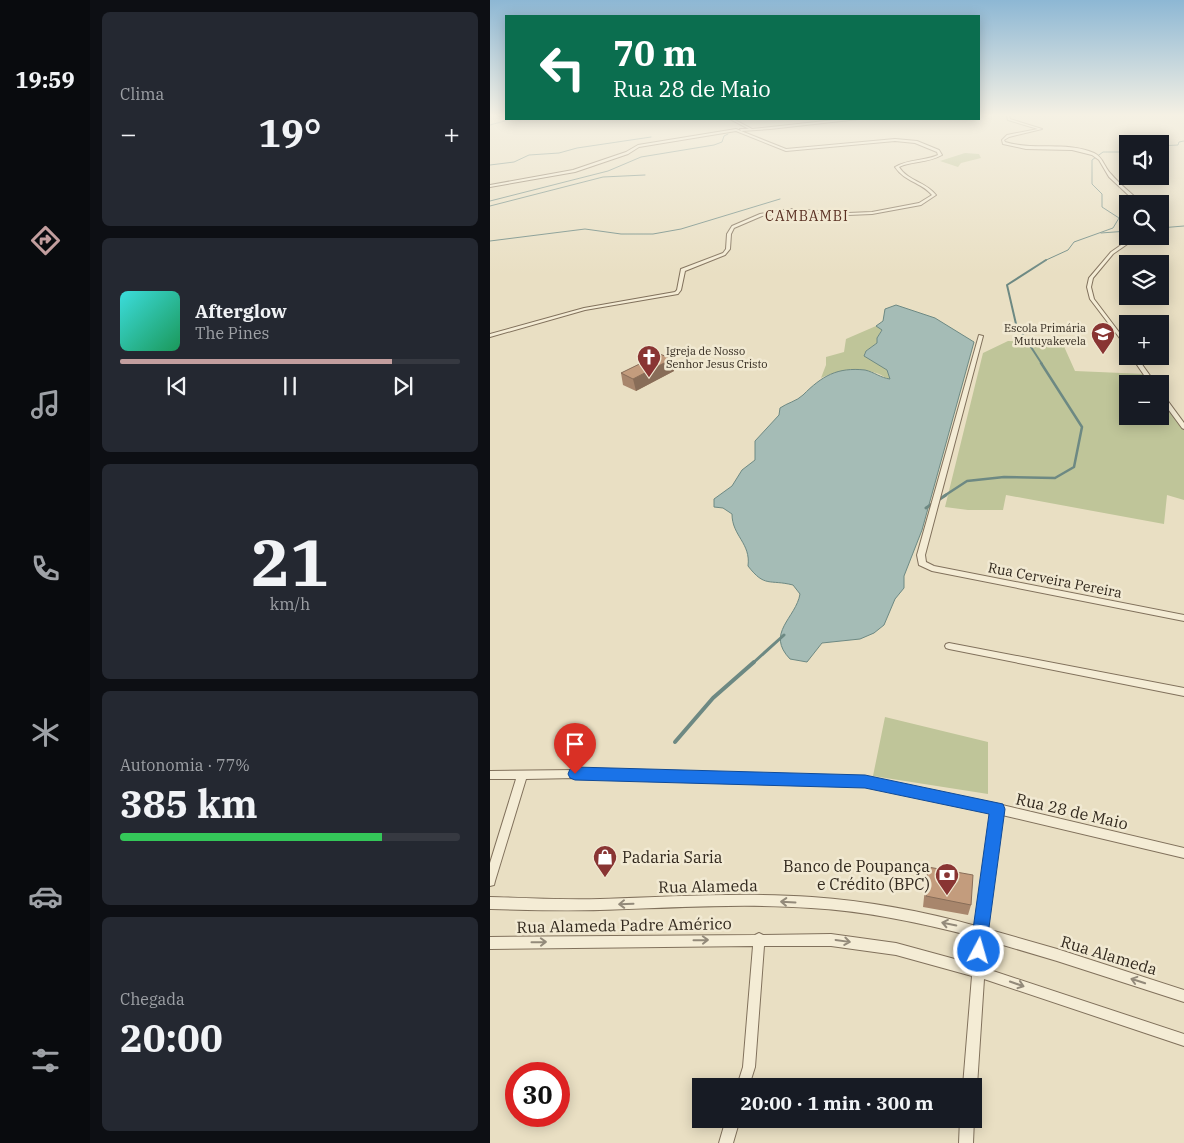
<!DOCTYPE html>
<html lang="pt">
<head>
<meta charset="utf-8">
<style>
	:root { --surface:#171b24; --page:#242831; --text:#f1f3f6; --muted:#9ea1a6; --line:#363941; --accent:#c29e9e }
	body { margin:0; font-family:"IBM Plex Serif",serif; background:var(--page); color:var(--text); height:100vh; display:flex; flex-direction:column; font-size:19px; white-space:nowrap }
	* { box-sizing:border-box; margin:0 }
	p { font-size:16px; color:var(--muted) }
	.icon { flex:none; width:28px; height:28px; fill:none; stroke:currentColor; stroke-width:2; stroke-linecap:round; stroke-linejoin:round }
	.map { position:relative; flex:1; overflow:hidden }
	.side { display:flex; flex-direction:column; gap:12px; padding:12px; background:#0d0f14; width:400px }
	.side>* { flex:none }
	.top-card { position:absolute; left:15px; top:15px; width:475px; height:105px; border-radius:0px; box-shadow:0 2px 12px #0003; background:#0b6e4f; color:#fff; overflow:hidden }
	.fabs { position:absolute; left:629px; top:135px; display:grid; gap:10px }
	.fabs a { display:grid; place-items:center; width:50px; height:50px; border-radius:0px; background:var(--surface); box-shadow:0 2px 12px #0003; font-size:25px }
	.speed { position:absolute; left:15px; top:1062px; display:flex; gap:10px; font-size:25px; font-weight:700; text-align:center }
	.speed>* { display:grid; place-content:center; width:65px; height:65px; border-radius:50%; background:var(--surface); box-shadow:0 2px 12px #0003; line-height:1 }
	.speed .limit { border:8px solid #d22; background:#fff; color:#111 }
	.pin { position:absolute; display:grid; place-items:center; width:42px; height:42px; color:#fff; margin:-51px -21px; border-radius:50% 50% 50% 0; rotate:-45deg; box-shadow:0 0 5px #0007 }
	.pin .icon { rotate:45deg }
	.me { position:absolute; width:55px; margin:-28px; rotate:6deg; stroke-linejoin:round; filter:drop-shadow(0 0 4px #0008) }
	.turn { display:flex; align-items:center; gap:18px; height:105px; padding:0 25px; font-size:22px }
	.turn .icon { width:65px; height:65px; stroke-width:2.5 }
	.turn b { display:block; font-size:35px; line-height:42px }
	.big { font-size:38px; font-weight:800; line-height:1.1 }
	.side .card { flex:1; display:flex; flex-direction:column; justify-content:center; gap:8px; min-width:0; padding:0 18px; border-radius:8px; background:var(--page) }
	.side .dial { align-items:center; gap:0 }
	.dial b { font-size:65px; line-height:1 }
	.song { display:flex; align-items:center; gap:15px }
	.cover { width:60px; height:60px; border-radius:8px; background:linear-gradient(135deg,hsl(180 70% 55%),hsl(150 70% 35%)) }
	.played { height:5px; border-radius:2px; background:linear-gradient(90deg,var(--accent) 80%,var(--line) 80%) }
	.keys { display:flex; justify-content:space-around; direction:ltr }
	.heat { display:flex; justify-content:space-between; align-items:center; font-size:28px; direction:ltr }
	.charge { height:8px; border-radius:4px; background:linear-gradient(90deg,#34c759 77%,var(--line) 0) }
	.trip { position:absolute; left:202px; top:1078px; width:290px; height:50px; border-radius:0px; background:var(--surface); box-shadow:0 2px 12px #0003; font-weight:800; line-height:50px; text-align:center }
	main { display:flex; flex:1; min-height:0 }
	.tabs { display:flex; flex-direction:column; width:90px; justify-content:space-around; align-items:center; background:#090b0e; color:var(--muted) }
	.tabs .icon { width:35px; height:35px }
	.tabs .current { color:var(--accent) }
	.tabs b { font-size:22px; color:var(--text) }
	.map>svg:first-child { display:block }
</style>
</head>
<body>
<main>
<nav class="tabs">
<b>19:59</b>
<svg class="icon current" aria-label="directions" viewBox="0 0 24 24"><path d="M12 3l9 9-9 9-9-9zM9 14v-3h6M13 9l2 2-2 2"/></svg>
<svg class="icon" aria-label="music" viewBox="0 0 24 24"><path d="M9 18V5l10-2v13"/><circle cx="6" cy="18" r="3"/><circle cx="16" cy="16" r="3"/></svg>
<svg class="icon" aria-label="phone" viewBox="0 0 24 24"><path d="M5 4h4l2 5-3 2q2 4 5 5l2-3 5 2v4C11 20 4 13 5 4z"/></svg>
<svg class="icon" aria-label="climate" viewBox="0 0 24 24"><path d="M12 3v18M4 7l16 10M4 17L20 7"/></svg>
<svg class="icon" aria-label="car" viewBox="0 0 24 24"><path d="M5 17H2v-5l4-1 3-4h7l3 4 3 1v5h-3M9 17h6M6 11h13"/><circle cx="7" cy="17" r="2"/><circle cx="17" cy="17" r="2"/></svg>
<svg class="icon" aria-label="filters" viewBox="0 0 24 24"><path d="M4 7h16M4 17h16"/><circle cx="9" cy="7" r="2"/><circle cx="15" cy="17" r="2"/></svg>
</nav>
<section class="side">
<div class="card"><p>Clima</p>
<div class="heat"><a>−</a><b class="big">19°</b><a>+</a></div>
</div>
<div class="card">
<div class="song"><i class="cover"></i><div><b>Afterglow</b><p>The Pines</p></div></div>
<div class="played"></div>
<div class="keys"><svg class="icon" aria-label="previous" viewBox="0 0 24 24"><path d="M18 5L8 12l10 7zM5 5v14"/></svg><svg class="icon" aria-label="pause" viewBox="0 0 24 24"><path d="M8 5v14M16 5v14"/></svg><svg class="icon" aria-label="next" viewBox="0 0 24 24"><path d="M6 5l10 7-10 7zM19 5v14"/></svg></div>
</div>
<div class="card dial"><b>21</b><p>km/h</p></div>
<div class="card"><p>Autonomia · 77%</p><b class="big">385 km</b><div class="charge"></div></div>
<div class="card"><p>Chegada</p><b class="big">20:00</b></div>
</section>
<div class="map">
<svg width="694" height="1143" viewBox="0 0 694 1143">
	<rect width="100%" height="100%" fill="#e9dfc3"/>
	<!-- green -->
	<path fill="#bfc599" d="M475,153l14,1 2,4 -20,5 -3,4 -18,-6z
		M386,326l6,3 -5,9v5l-11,8 -2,4 23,15 3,9c-6,-1 -9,-5 -14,-6 -19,-7 -38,-3 -55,5l5,-13v-8l18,-5 2,-13z
		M518,341l54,1 13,29 70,3 8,10h-25v32h32v-22l24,33v73l-17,-5 -3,29 -158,-29 -3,15h-35l-23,-3 38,-154z
		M395,717l103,25v52l-115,-18z"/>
	<!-- water -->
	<path fill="#a5bcb6" stroke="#6d8983" d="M406,305l39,13 39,24 -52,188 -18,46v12l-9,11 -11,26 -10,8 -14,6 -38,4 -15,19 -17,-3c-25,-26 6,-41 10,-65l-7,-9c-24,-6 -28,3 -45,-19 3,-23 -16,-30 -16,-52l-9,-6 -9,-1v-8l18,-13 10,-16 13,-10v-19l24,-26 1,-7c7,-5 17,-7 23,-13 19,-19 34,-28 62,-25 9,2 16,8 25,9l-3,-9 -23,-14 2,-5 11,-8v-5l5,-8 -6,-4 7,-5 2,-12z"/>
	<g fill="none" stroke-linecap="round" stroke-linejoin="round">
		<!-- stream-far4 -->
		<path stroke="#6d8983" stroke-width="1" d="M0,125l22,-6
			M670,146l18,-1 1,-3 5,-1
			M0,165l24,-3 15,-7 30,-2 18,-5 74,-11
			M0,201l118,-30 33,-14 73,-12 8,-3 2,-6 4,-2
			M0,206l113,-29 42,-2
			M670,228l24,-2
			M611,233l27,-2
			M0,241l95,-12 36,5h32l28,-5 99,-30
			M554,261l24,-11 6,-8 39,-14 6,-10 -17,-11v-13l-10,-10v-24l11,-8h25"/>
		<!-- stream-far3 -->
		<path stroke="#6d8983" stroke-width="2" d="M552,364l-26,-40 -9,-39 39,-25"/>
		<!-- stream-far2 -->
		<path stroke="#6d8983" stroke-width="2.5" d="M454,496l23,-15 37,-4 51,1 19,-11 8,-40 -41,-64"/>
		<!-- stream-far1 -->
		<path stroke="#6d8983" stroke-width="3" d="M436,508l20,-13
			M263,663l31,-28"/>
		<!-- stream -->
		<path stroke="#6d8983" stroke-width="4" d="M185,742l38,-44 41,-36"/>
		<!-- street casing -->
		<g stroke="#81715c" stroke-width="2">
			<path id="street" d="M519,114h3l-3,2 1,3 32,10 -33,8 -5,3 1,2c29,9 61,-1 89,11 9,4 10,14 17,21 9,11 21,19 31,30h-4l-29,-27 -10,-17 -7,-5 -20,-5 -46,-1 -23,-5 -1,-4 5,-5 31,-6 -30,-9 -1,-4z
				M240,119h3l19,10 91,-10h16l-89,10 -29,2 -1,-2h9z
				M246,129l50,20 109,-10 22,2 22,9 3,5c-14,8 -30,6 -43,12 9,14 27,15 37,28l-15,10 -49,9 -24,1 -58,-4 -28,5 -28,12 -3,6 -1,15 -5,6 -40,16 -4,19 -3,4 -93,16 -95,27v-3l94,-26 91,-16 2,-2 4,-21 42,-16 3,-4 1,-15 5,-8 28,-12 30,-5 58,4 24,-1 47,-9 13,-8c-11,-13 -27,-13 -37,-28 13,-8 30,-6 43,-12l-1,-3 -22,-9 -20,-2 -109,10 -50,-20 -97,16 -11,7 -53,18 -85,15v-2l83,-15 53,-18 12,-7z
				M644,236h5l-26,18 -20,24 -2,9 3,12 34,45v5l-38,-50 -3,-12 2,-9 22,-26z
				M489,335l4,1 -58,219 1,7 8,4 250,49v6l-252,-50 -13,-6 -2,-10z
				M641,356h5l20,28h-6z
				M670,392l2,1 22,30v6l-2,-1 -22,-30z
				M459,643l235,45v8l-235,-47 -3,-1 -1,-2 1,-2z
				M85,770l290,8 133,26 186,44v10l-182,-43 -15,114 70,20 127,41v12l-127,-41 -71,-21 -2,28 200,66v12l-200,-67 -7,107 -3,5v-5h-11l9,-110 -76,-21 -65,-9h-67l-9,121 -6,19h-12l6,-19 10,-121 -263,3v-12l265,-2 4,-2 4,2 68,-1 65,9 77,21 2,-27c-53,-14 -109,-26 -164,-29 -70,-5 -141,0 -211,2 -37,1 -73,0 -110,-1v-12c37,1 73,3 110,2 71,-2 141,-7 212,-2 55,4 111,14 164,29l16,-113 -127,-27 -290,-8 -49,1 -31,102 -1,4 -4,1v-23l26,-84h-26v-8z
				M236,1119h14l-7,24h-14z
				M470,1119h14l-1,24h-14z"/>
		</g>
		<!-- street -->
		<use href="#street" fill="#f4ecd5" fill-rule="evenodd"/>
	</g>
	<!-- wall -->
	<path fill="#a8866c" d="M182,359l2,12 -38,20 -13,-6 -2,-12z
		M438,867l43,38 -3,10 -45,-8 3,-29z"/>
	<!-- shaded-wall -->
	<path fill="#886d58" d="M182,359l2,12 -38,20 -3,-12z"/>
	<!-- building -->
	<path fill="#c39c7d" stroke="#886d58" d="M170,354l12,5 -39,20 -12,-6z
		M438,867l45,8 -2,30 -45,-9z"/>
	<!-- one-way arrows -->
	<defs><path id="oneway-shaft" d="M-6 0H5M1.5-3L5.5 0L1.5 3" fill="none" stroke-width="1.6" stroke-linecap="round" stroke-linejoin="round" transform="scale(1.25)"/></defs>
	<g stroke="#938a7a">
		<use href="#oneway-shaft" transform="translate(298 902) rotate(-177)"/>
		<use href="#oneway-shaft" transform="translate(136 904) rotate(178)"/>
		<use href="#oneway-shaft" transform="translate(459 924) rotate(-168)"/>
		<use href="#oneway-shaft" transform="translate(211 940) rotate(-1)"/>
		<use href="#oneway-shaft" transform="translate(353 941) rotate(8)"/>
		<use href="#oneway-shaft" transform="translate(49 942) rotate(-1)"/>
		<use href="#oneway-shaft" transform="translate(648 981) rotate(-162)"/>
		<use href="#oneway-shaft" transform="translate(527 984) rotate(19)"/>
	</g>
	<!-- sky -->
	<linearGradient id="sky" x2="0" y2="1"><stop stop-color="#8db7d4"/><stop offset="0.42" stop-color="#f5f1e4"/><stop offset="1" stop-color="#f5f1e4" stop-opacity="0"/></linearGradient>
	<rect width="694" height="274" fill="url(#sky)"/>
	<!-- route -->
	<path fill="#1a73e8" stroke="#114b97" d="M85,767l290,8 138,29 2,5 -20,148 -6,3 -6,-3 -3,-6 19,-137 -124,-26 -290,-8 -5,-2 -2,-4 2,-5z"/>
	<!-- icons -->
	<defs>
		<g id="school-pin" transform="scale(1.25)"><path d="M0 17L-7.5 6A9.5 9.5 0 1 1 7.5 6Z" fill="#893533" stroke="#f1e9d2"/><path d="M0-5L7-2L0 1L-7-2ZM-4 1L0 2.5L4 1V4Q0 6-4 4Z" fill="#fff"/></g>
		<g id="church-pin" transform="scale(1.25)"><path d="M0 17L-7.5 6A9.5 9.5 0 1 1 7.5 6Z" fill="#893533" stroke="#f1e9d2"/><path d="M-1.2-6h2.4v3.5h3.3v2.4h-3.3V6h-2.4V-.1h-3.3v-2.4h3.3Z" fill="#fff"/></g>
		<g id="shop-pin" transform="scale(1.25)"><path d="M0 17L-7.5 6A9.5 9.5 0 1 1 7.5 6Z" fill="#893533" stroke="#f1e9d2"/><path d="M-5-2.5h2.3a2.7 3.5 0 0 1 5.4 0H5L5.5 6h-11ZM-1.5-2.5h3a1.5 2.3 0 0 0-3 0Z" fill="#fff"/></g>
		<g id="bank-pin" transform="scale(1.25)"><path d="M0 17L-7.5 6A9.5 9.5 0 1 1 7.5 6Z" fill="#893533" stroke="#f1e9d2"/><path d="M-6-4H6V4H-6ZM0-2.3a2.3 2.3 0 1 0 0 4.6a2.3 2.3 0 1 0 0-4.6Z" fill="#fff"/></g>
	</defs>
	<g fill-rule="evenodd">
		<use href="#school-pin" x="613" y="334"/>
		<use href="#church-pin" x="159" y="357"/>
		<use href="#shop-pin" x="115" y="857"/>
		<use href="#bank-pin" x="457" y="875"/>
	</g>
	<g text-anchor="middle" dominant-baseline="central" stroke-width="5" stroke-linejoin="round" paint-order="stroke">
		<!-- far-poi labels -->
		<g font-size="11" fill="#32291e" stroke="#f1e9d2" text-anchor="end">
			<text x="596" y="328">Escola Primária<tspan x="596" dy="13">Mutuyakevela</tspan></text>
			<text x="176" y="351" text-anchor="start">Igreja de Nosso<tspan x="176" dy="13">Senhor Jesus Cristo</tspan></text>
		</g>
		<!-- far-quarter labels -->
		<g font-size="14" letter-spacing="1" fill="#5a3023" stroke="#f1e9d2">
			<text x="317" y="216">CAMBAMBI</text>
		</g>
		<!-- street labels -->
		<g font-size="14" fill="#32291e" stroke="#f1e9d2">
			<text transform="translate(565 580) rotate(11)">Rua Cerveira Pereira</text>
		</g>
		<!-- near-street labels -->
		<g font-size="16" fill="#32291e" stroke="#f1e9d2">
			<text transform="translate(582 811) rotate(13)">Rua 28 de Maio</text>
			<text transform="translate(218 886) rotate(-1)">Rua Alameda</text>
			<text transform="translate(134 925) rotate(-1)">Rua Alameda Padre Américo</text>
			<text transform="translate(619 955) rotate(17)">Rua Alameda</text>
		</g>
		<!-- near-poi labels -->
		<g font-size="16" fill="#32291e" stroke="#f1e9d2" text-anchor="start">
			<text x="132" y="857">Padaria Saria</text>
			<text x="440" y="866" text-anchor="end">Banco de Poupança<tspan x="440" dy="18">e Crédito (BPC)</tspan></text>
		</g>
	</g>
</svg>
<div class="fabs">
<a><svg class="icon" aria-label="sound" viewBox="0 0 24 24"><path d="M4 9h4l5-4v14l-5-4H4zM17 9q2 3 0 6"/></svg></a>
<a><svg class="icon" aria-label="search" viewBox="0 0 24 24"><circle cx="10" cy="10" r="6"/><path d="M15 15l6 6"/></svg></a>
<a><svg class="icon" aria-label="layers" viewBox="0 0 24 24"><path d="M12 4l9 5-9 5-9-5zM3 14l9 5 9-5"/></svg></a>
<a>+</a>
<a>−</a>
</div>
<div class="speed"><div class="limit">30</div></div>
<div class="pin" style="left:85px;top:774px;background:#d93025"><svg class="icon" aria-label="arrive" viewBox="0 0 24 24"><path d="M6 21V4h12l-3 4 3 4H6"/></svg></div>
<svg class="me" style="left:489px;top:951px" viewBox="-20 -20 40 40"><circle r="17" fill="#1a73e8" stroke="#fff" stroke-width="3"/><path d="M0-11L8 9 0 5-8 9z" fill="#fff"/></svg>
<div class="trip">20:00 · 1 min · 300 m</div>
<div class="top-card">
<div class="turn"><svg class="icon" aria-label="left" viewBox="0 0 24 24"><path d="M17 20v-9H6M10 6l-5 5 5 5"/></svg><div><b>70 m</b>Rua 28 de Maio</div></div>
</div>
</div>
</main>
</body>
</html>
